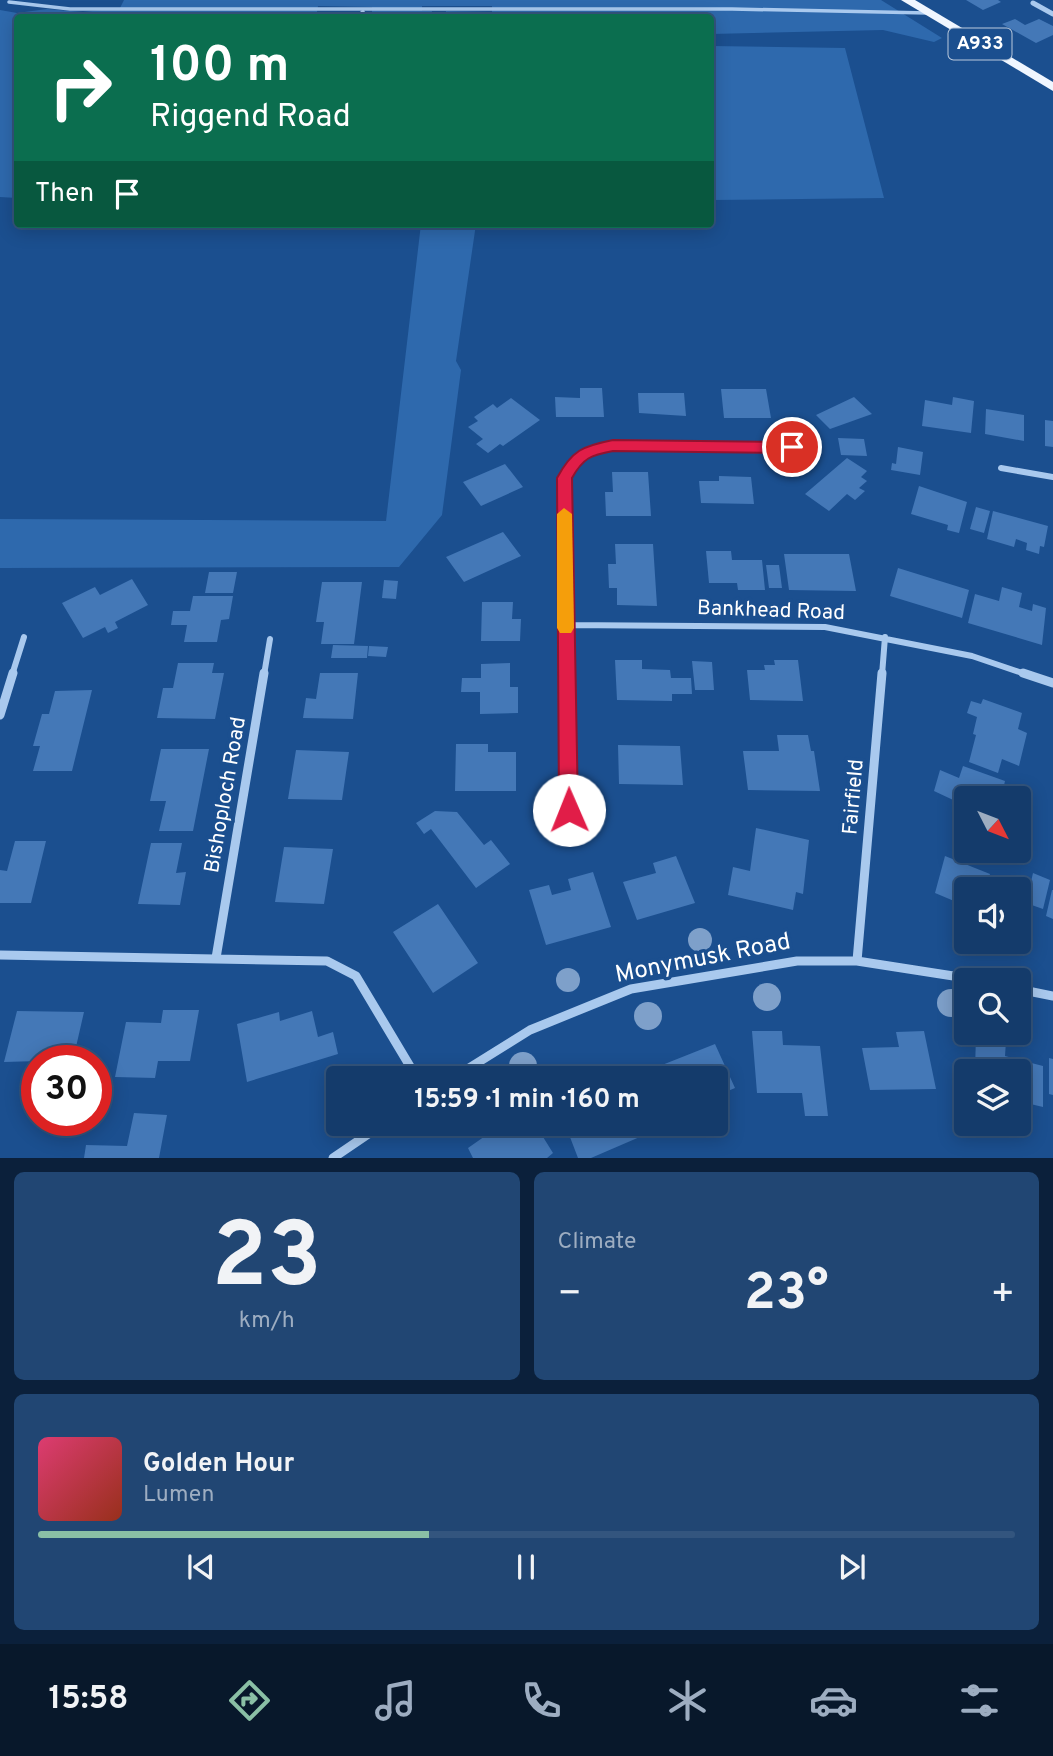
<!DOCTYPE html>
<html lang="en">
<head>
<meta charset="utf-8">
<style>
	:root { --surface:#143b6b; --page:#214673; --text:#f1f3f6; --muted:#9dadc1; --line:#33557e; --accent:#8abfa5 }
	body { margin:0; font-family:Overpass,sans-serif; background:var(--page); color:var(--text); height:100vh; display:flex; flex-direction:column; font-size:26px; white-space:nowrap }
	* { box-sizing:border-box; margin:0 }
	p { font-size:23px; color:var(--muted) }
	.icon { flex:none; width:38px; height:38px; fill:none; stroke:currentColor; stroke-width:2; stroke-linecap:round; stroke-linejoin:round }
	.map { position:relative; height:1158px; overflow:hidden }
	.details { display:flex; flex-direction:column; gap:14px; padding:14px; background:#0b203b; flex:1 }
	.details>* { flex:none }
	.guide { position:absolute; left:14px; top:14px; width:700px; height:214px; border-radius:7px; box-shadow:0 4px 18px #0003,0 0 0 2px var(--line); background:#0b6e4f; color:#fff; overflow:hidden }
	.needle { width:46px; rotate:132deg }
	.tools { position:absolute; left:954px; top:786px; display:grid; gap:14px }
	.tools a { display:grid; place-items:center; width:77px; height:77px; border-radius:7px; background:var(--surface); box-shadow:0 4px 18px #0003,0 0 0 2px var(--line); font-size:35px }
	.speed { position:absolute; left:21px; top:1045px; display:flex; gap:14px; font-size:35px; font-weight:700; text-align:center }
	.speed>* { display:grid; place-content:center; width:91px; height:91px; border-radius:50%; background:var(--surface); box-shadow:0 4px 18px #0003,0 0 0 2px var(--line); line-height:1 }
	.speed .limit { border:10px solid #d22; background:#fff; color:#111 }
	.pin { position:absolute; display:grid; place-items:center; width:60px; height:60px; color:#fff; margin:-30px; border:4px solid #fff; border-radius:50%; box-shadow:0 2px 7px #0007 }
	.me { position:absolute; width:77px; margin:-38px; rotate:359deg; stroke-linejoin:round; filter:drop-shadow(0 0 5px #0008) }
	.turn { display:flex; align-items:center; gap:24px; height:147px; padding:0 21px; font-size:32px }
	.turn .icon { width:91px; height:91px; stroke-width:2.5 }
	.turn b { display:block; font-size:49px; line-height:60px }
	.then { display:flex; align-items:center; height:66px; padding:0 21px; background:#0003; gap:14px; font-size:26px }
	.big { font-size:52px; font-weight:700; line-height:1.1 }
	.details .tile { flex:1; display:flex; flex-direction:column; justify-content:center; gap:10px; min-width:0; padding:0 24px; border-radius:10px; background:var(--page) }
	.details .dial { align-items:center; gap:0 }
	.dial b { font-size:91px; line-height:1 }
	.song { display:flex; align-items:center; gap:21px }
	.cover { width:84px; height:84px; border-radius:10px; background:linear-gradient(135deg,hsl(340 70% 55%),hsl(10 70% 35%)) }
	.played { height:7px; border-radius:4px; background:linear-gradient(90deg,var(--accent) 40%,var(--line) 40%) }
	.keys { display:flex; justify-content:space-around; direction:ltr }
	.heat { display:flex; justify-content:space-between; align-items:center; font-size:38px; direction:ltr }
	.details .tiles { flex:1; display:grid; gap:14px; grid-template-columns:1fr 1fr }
	.tile:last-child { grid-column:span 2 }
	.trip { position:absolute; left:326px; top:1066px; width:402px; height:70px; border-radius:7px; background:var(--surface); box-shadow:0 4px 18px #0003,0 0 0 2px var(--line); font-weight:700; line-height:70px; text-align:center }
	.dock { display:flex; height:112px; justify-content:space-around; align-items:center; background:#08182b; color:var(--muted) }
	.dock .icon { width:49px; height:49px }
	.dock .selected { color:var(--accent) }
	.dock b { font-size:32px; color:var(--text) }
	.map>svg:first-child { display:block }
</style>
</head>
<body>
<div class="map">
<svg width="1053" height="1158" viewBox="0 0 1053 1158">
	<rect width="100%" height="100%" fill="#1b4f8f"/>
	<!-- green -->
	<path fill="#2e69ad" d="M124,0h757l61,38 -8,4 -51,-12 -172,4 -1,-16 -265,-1 1,-6 46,1v-6h-70v5h10l-1,7 -59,-1v-10l-54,-1 -2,12h-298l-1,180 -17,-1v-187l17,3 30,-4 36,3 37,-4z
		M710,46l135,2 39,150 -173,2z
		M421,224h55l-20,137 5,9 -19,145 -43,52 -399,1v-49l386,2z"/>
	<!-- building -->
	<path fill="#4478b7" d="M966,0h32l3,2 -18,8z
		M1015,19l10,6 14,-6 14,7v9l-17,8 -34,-19z
		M580,388h22l2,29h-48l-1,-20 25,1z
		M721,389h45l5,29h-47z
		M638,393h46l2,23 -47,-3z
		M854,397l18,17 -42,15 -14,-14z
		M953,397l21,4 -3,32 -49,-7 3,-26 27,5z
		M511,398l29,22 -37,26 -3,-2 -12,9 -12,-9 7,-5 -15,-12 10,-6 -4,-4 19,-13 4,4z
		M986,409l38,6v26l-39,-7z
		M1045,420l8,1v26l-8,-1z
		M838,438l26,1 3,17 -26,-1z
		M898,447l25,5 -3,23 -29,-5 1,-7 4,1z
		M847,458l20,13 -6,6 6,4 -8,7 6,3 -10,9 -8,-6 -18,17 -24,-17z
		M505,464l18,23 -42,19 -18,-24z
		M612,472h36l3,44h-45l-1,-24h8z
		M719,476l32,1 3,27 -53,-1 -2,-22h20z
		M919,486l48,16 -8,31 -12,-3 1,-5 -37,-11z
		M976,507l14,4 -6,22 -14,-4z
		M993,511l55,15 -4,21 -4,-1 -1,8 -13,-4 1,-7 -11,-4 -2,8 -27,-8z
		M503,532l18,24 -57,26 -18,-25z
		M615,544h38l4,62 -40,-1v-17h-8l-1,-24h8z
		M706,551h25l1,9h30l3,30h-27l-1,-7h-28z
		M784,554h65l7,37 -67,-1z
		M766,565h13l3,23h-13z
		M898,568l71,22 -7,28 -72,-22z
		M209,572h28l-4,21h-28z
		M132,579l16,26 -33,17 3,6 -10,5 -3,-6 -22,11 -21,-35 33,-16 5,8z
		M384,580l14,1 -2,18 -14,-1z
		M322,582h40l-8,62h-33l3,-22h-8z
		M1002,587l20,6 -3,14 13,4 1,-7 13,4 -4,37 -74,-22 7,-29 24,7z
		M193,596h40l-4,23 -8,1 -4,22h-33l3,-17h-16l2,-14h17z
		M482,602h31l-1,17h9l-1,22h-39z
		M333,645l35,1 -1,12h-36z
		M369,646l19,1 -2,10 -18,-1z
		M615,660h27v9l28,1 1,8h20l1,16h-20v7l-55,-1z
		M774,660h24l5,41 -53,-1 -3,-30h18l-1,-5h11z
		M692,661l20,1 2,28h-19z
		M178,663h36l-2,10h12l-9,46 -58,-1 6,-30h10z
		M510,663v24h8v26l-38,1v-22h-19l1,-14h19v-14z
		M320,673h38l-5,46 -50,-1 3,-20 10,1z
		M92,690l-20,81h-39l7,-25h-7l9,-32h7l6,-23z
		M983,699l39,14 -4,16 9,4 -8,33 -17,-7 -4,14 -29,-11 7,-27 -3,-1 4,-17 -10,-4 4,-12 10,3z
		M777,735h31l3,16h3l6,40 -72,-1 -5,-39h36z
		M456,744h32v8h28v39h-61z
		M618,745l62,1 3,39 -64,-1z
		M161,749h48l-16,82h-34l7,-30h-16z
		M296,750l53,2 -7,48 -54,-1z
		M963,766l42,15 -4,17h-35v8l-32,-15 6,-21 19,8z
		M435,811l22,1 27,33 7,-5 19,24 -34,24 -45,-59 -7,5 -8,-11z
		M756,828l53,12 -6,54 -7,-2 -3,18 -65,-15 5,-28 17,4z
		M15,841h31l-15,62h-31v-33l7,1z
		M151,843h31l-6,30 10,-1 -6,33 -42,-1z
		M284,847l49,2 -9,55 -49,-2z
		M676,856l19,47 -58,17 -14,-38 33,-9 -3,-10z
		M945,856l45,18 -4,15h-20v17l-31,-13z
		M593,872l18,55 -65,18 -17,-55 20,-5 3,10 19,-5 -3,-11z
		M1033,873l17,7 -7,29 -17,-6z
		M1052,890h1v29l-7,-3z
		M438,904l40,59 -45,30 -40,-61z
		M163,1010h36l-9,51h-32l-3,17 -40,-1 11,-55 35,1z
		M17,1011l67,1 -11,48 -69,2z
		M312,1011l6,26 15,-5 5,22 -91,28 -10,-58 42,-12 1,9z
		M752,1031h30l1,14 37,1 8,70h-23l-3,-23h-45z
		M924,1031l12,58 -66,1 -8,-42 37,-1 -3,-15z
		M976,1034l30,7 -1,15 38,10v41l-25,-6v-30h-43z
		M715,1044l20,44 -19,8v-18h-54l-5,-11z
		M1049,1058l4,1v36l-4,-1z
		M134,1113l33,2 -8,43h-75l2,-13 41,1z
		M516,1124h19l18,29 -6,5h-74l-5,-10 30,-21 4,6z
		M565,1124h72l5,12 -51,22h-13z"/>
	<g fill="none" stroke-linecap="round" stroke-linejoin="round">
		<!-- lane -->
		<path stroke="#a9c9ee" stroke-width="3.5" d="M9,2l61,7h662l196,4
			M354,18l9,-6"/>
		<!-- street-far2 -->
		<path stroke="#a9c9ee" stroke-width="5" d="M1033,3l20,11"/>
		<!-- street-far1 -->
		<path stroke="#a9c9ee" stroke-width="6" d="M1001,468l52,9
			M565,625l260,2 147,29 56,19
			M12,675l12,-38
			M264,675l6,-36
			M567,675l-3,-197c13,-20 26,-28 49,-33l179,2
			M882,675l3,-38"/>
		<!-- street -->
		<path stroke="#a9c9ee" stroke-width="9" d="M567,673l2,137
			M1023,673l30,10
			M0,715l13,-42
			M0,955l327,6 29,15 61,102
			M216,958l48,-285
			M857,961l25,-288
			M1018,989l35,7
			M453,1078l77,-48 101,-41 166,-28h60l122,19
			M333,1158l50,-34"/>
		<!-- primary -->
		<path fill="#f0f6ff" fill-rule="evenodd" d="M901,0h14l138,82v9z"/>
	</g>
	<!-- trees -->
	<g fill="#7ea0ca">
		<circle cx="700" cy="940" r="12"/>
		<circle cx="568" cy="980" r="12"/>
		<circle cx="767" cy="997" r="14"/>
		<circle cx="951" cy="1003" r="14"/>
		<circle cx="648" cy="1016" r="14"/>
		<circle cx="523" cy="1066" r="14"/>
	</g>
	<!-- route -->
	<path fill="#e11d48" stroke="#92132f" stroke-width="2" d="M613,440l179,2 7,5 -7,6 -179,-2c-22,4 -30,7 -41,27l6,332 -3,6 -6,3 -7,-3 -3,-6 -2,-332c15,-28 26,-32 56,-38z"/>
	<!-- slow -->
	<path fill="#f59e0b" d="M564,508l8,6 2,114 -3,5h-11l-3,-5v-114z"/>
	<g text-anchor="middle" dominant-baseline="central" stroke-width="7" stroke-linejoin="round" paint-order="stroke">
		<!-- shield labels -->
		<rect fill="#1b4f8f" stroke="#bbcadd" stroke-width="2" x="948.5" y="28.5" width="63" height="31" rx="5"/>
		<g font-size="19" font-weight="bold" fill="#fff">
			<text x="980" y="44">A933</text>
		</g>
		<!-- street labels -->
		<g font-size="21" fill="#fff" stroke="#1b4f8f">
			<text transform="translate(771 611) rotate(2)">Bankhead Road</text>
			<text transform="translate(226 795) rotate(-80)">Bishoploch Road</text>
			<text transform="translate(854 797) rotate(-85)">Fairfield</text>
		</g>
		<!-- near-street labels -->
		<g font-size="24" fill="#fff" stroke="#1b4f8f">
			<text transform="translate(703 959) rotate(-11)">Monymusk Road</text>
		</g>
	</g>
</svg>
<div class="tools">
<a><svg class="needle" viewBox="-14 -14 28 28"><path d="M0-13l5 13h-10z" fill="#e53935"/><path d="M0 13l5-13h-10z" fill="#9dadc1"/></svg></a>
<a><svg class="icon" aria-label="sound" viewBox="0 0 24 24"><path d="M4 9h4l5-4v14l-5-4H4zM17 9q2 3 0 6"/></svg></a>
<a><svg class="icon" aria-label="search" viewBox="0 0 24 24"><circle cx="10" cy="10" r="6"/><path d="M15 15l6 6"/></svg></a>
<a><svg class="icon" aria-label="layers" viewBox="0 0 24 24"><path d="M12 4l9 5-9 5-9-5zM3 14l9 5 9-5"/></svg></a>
</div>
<div class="speed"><div class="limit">30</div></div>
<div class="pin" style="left:792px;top:447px;background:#d93025"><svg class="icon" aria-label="arrive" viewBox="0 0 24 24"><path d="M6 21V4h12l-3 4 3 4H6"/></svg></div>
<svg class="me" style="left:569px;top:810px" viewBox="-20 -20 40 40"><circle r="19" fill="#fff"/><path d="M0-13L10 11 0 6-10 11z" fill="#e11d48"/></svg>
<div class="trip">15:59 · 1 min · 160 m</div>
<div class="guide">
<div class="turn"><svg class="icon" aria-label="right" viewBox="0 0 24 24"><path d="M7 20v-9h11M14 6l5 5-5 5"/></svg><div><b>100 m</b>Riggend Road</div></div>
<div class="then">Then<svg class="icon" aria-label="arrive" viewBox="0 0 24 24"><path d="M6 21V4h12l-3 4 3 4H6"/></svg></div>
</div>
</div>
<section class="details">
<div class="tiles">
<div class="tile dial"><b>23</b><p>km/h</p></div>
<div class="tile"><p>Climate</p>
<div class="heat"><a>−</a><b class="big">23°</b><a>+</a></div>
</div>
<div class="tile">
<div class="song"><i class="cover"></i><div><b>Golden Hour</b><p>Lumen</p></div></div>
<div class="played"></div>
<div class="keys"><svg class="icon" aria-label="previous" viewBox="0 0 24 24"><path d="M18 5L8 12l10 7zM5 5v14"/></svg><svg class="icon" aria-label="pause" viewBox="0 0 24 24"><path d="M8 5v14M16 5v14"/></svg><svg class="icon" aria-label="next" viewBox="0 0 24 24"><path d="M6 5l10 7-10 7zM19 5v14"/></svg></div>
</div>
</div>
</section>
<nav class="dock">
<b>15:58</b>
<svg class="icon selected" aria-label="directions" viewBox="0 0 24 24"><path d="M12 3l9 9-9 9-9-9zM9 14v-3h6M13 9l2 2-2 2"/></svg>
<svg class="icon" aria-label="music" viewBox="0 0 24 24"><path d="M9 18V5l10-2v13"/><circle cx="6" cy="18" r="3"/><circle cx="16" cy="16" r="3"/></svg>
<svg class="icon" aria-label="phone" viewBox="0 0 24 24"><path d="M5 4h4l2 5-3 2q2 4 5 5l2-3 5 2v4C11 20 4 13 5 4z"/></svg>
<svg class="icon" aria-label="climate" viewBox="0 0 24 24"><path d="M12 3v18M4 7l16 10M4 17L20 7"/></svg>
<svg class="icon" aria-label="car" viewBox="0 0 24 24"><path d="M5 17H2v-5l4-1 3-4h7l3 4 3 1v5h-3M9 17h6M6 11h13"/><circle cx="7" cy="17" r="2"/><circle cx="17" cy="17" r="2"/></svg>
<svg class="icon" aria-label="filters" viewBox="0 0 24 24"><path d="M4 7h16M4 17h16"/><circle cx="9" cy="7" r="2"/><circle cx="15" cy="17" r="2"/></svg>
</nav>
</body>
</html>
